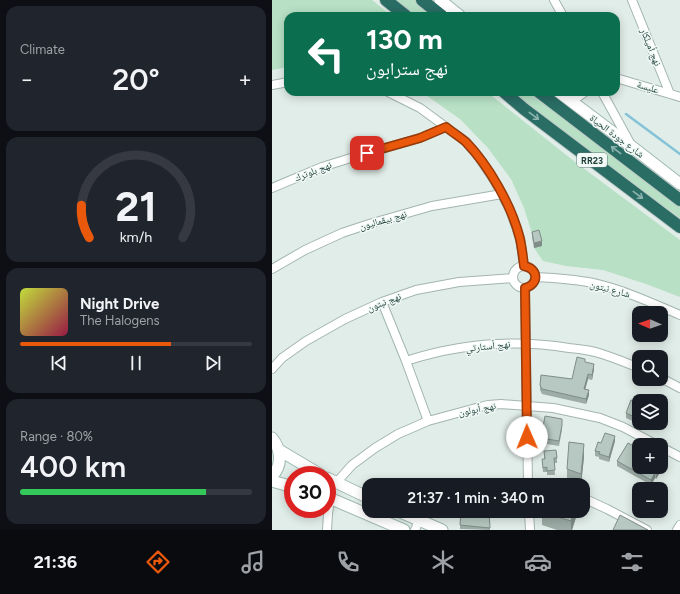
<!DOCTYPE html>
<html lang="en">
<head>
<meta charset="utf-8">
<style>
	:root { --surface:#171b24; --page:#20242c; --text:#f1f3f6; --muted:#9ea1a6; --line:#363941; --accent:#ea580c }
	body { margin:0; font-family:Figtree,"Noto Naskh Arabic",sans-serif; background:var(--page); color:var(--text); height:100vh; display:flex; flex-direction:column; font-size:15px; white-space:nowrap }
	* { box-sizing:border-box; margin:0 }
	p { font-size:13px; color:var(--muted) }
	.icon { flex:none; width:22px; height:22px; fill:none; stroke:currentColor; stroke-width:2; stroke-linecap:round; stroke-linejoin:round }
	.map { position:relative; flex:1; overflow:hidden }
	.side { display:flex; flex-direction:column; gap:6px; padding:6px; background:#0d0f14; width:272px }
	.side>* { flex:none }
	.guide { position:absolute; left:12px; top:12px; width:336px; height:84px; border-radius:12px; box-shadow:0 2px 10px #0003; background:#0b6e4f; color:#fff; overflow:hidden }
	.needle { width:26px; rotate:272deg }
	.tools { position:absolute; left:360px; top:306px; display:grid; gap:8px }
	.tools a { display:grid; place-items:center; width:36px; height:36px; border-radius:8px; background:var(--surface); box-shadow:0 2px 10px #0003; font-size:20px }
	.speed { position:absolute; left:12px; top:466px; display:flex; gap:8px; font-size:20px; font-weight:700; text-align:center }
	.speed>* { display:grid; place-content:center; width:52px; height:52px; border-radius:50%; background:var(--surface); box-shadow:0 2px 10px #0003; line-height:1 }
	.speed .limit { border:6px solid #d22; background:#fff; color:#111 }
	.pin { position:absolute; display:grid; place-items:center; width:34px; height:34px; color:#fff; margin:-17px; border-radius:8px; box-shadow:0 2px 6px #0006 }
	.me { position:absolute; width:44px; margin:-22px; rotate:359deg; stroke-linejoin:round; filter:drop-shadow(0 0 3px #0008) }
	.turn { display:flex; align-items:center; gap:14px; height:84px; padding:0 16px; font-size:18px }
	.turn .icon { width:52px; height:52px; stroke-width:2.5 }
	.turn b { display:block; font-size:28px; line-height:34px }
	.big { font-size:30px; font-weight:600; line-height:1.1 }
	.side .tile { flex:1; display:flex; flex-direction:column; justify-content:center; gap:6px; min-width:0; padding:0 14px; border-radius:12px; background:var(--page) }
	.side .dial { align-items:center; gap:0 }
	.dial svg { height:104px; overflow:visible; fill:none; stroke:var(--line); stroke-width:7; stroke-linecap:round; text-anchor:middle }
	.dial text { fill:var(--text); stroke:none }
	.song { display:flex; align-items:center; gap:12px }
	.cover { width:48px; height:48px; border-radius:6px; background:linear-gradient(135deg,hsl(70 70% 55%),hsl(340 70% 35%)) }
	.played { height:4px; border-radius:2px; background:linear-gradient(90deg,var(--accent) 65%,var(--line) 65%) }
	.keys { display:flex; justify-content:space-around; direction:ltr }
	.heat { display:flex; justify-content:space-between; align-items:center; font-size:22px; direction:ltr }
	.charge { height:6px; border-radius:3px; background:linear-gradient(90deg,#34c759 80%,var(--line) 0) }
	.trip { position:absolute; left:90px; top:478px; width:228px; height:40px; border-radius:12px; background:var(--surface); box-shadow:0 2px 10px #0003; font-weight:600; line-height:40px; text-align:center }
	.tabs { display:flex; height:64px; justify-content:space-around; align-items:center; background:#090b0e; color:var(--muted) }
	.tabs .icon { width:28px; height:28px }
	.tabs .current { color:var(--accent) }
	.tabs b { font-size:18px; color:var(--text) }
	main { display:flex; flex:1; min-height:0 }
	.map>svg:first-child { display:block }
</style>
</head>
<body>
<main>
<section class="side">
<div class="tile"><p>Climate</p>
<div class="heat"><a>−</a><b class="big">20°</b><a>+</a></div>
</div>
<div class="tile dial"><svg viewBox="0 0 100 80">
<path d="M14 69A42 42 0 1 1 86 69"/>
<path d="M14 69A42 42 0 0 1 8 44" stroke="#ea580c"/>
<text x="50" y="56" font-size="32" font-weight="700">21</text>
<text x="50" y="72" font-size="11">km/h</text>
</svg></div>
<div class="tile">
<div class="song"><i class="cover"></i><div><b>Night Drive</b><p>The Halogens</p></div></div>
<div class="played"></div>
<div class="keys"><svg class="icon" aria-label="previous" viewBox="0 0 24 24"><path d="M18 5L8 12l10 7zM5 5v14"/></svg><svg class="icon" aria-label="pause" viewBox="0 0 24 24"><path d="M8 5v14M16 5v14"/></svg><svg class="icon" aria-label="next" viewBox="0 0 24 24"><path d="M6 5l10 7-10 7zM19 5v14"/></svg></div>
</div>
<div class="tile"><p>Range · 80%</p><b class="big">400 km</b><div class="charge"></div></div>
</section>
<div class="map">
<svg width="408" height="530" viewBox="0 0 408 530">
	<rect width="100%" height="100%" fill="#e1ede8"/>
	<!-- green -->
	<path fill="#b7e0c5" d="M0,0h100l20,16h-104v51l-16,3z
		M123,0h23l20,16h-22z
		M148,92h67l88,70 105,78v57l-34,-13 -43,-14 -37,-4 -23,-5 -9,-13 -3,-18 -7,-22 -13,-29 -23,-31 -28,-29 -30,-21z
		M241,92h21l146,111v15l-94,-69z"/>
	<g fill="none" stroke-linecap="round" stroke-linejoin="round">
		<!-- stream -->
		<path stroke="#84c3d7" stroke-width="2.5" d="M354,114l54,40"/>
		<!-- street casing -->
		<g stroke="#a3b5b0" stroke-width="10">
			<path id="street" d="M282,0l9,16
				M360,0l38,94
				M344,78l64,19
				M0,85l16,-3
				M116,92l32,16 45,33 13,15 16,24 16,30 10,28 4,28
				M330,92l28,51
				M298,100l8,-3 7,-5
				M0,188l50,-21 32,-10 66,-19 26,-11
				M241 277a11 11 0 1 1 22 0a11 11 0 1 1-22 0Z
				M0,269l33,-19 37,-17 27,-9 63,-18 70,-12
				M263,277c20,1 39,2 58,6 31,7 59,20 87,32
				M253,288l3,197
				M110,302l24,59 22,60
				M134,361c53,-17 108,-22 163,-13 11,1 22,2 33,6 12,4 25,9 37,14
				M0,369l10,-11 24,-17 39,-22 37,-17 34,-12 43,-8 54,-4
				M389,378l19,10
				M389,447l19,10
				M64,483l16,-18 23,-17 23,-14 30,-13 48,-13 12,-3 13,-1 52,4 47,10 23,9 34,18
				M311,498l24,11 40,21
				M257,511l1,19
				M55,530l1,-16 2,-16
				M143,530l4,-10 11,-9
				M405,530l3,-5"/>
		</g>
		<!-- secondary casing -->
		<g stroke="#9eb9b2" stroke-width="13">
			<path id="secondary" d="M168,0l20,16
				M287,92l72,54 49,38
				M0,438c9,11 11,27 0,38
				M7,450l42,25
				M55,478l42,20
				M0,481l21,6
				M55,497l77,33
				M126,511l44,19"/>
		</g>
		<!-- highway casing -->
		<g stroke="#c0c9c8" stroke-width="14">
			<path id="highway" d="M114,0l20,16
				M150,0l20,16
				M232,92l20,17 156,118
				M267,92l141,108"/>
		</g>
		<!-- street -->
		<use href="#street" stroke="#fff" stroke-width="8"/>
		<!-- secondary -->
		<use href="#secondary" stroke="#fff" stroke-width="11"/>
		<!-- highway -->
		<use href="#highway" stroke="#296d65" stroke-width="12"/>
	</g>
	<!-- wall -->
	<path fill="#9daca6" d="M260,232l10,14 -8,2 -2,-11z
		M313,362l9,7 -2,11 -4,-1 -3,10 4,6 -3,9 -44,-10 -2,-4v-5l32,-6z
		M367,403v20h4l-1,2 -16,-7v-5z
		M290,419v11l-3,16 -18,-3v-5z
		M343,441l-6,21 -10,-3v-2l-4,-1v-5l6,-8z
		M272,451l13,7v5h-3l1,12h-8v-3h-4l-1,-13h2z
		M312,457l-3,28h-5l-9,-3v-13z
		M345,461l48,3 -9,15 -1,-1 -4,7 -34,-19z
		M217,511l1,19 -30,-1v-4z
		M306,511l-6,19h-15l-15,-5v-13z"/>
	<!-- shaded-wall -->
	<path fill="#7f8c87" d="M270,241v5l-8,2v-5z
		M322,364v5l-2,11v-5z
		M316,374v5l-4,15v-5z
		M317,390v5l-3,9v-5z
		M343,436v5l-6,21v-5z
		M312,444v13l-3,28v-11z
		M393,459v5l-9,15v-5z
		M383,473v5l-4,7v-5z
		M302,511h4l-6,19h-1v-9z"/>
	<!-- building -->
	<path fill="#b6c8c1" stroke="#7f8c87" d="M267,230l3,11 -8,2 -2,-11z
		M305,357l8,2v3l9,2 -2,11 -4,-1 -4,15 5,1 -3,9 -44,-10 -2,-4 1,-10 31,4z
		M359,400l8,3v16l-13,-6z
		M273,416l17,3v6l-3,16 -18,-3z
		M333,433l10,3 -6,21 -10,-3 1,-2 -5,-1 3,-9 3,1z
		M297,442l15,2 -3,30 -14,-5z
		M356,443l11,6v18h21l-4,7 -1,-1 -4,7 -34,-19z
		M284,450l1,8h-3l1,12 -8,1v-4l-4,1 -1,-9h3l-1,-8z
		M389,457l4,2 -4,7z
		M284,478l1,7h-4z
		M189,511h28l1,17 -30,-3z
		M271,511h31l-3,10 -29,-9z
		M348,515l28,15h-35z"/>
	<!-- one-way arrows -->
	<defs><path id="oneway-shaft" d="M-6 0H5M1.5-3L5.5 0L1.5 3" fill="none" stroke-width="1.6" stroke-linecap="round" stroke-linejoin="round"/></defs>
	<g stroke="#8db3ae">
		<use href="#oneway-shaft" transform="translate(262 116) rotate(37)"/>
		<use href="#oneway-shaft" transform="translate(344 150) rotate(-143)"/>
		<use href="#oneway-shaft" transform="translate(366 195) rotate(37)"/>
	</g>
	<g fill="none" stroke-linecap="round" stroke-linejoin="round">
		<!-- route casing -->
		<g stroke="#983908" stroke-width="10">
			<path id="route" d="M95,153l53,-15 26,-11c6,5 14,10 20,15 23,24 46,64 54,97 2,9 3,18 4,27 15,3 15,18 1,22l2,149"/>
		</g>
		<!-- route -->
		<use href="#route" stroke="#ea580c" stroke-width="7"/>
	</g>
	<g text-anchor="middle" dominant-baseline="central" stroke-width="3" stroke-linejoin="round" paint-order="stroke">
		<!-- shield labels -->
		<rect fill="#f1f9f6" stroke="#5e7772" stroke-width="1" x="305" y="153" width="30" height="14" rx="3"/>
		<g font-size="9" font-weight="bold" fill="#1f3f39">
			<text x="320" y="160">RR23</text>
		</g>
		<!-- street labels -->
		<g font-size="10" fill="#1f3f39" stroke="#f1f9f6">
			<text transform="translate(379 47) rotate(68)">نهج أميلكار</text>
			<text transform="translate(376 87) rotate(16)">عليسة</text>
			<text transform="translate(345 136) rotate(37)">شارع جودة الحياة</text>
			<text transform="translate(41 171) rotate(-21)">نهج بلوترك</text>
			<text transform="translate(111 220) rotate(-16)">نهج بيقماليون</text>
			<text transform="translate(338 289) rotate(15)">شارع نبتون</text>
			<text transform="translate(112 302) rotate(-21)">نهج نبتون</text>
			<text transform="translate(216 346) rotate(-6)">نهج أستارتي</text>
			<text transform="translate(205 409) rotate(-11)">نهج أبولون</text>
		</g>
	</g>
</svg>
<div class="tools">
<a><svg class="needle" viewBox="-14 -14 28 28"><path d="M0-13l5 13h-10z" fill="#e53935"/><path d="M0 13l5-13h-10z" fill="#9ea1a6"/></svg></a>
<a><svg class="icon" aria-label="search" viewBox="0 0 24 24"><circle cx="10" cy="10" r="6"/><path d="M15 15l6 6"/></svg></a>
<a><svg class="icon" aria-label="layers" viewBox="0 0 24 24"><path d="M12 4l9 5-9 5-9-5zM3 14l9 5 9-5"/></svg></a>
<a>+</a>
<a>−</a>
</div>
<div class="speed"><div class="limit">30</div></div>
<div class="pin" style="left:95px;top:153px;background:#d93025"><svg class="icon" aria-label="arrive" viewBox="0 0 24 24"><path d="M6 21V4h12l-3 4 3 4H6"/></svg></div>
<svg class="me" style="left:255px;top:437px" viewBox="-20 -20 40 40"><circle r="19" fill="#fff"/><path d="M0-13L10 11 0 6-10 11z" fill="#ea580c"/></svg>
<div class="trip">21:37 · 1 min · 340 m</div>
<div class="guide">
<div class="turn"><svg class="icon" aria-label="left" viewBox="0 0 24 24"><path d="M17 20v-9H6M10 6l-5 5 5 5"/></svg><div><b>130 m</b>نهج سترابون</div></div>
</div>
</div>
</main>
<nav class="tabs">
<b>21:36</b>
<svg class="icon current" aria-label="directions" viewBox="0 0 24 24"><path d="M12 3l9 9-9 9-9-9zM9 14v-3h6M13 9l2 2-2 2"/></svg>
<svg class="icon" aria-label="music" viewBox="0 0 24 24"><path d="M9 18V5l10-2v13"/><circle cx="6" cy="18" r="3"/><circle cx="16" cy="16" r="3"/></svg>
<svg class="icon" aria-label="phone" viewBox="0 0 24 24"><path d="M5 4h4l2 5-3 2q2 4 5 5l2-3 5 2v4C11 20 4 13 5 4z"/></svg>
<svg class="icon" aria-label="climate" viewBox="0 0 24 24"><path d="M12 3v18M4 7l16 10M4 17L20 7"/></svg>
<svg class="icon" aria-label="car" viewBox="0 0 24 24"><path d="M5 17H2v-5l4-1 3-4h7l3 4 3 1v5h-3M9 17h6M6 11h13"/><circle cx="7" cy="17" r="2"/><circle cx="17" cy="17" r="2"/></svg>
<svg class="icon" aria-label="filters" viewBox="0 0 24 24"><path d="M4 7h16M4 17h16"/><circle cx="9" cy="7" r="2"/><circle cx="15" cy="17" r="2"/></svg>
</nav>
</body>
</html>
